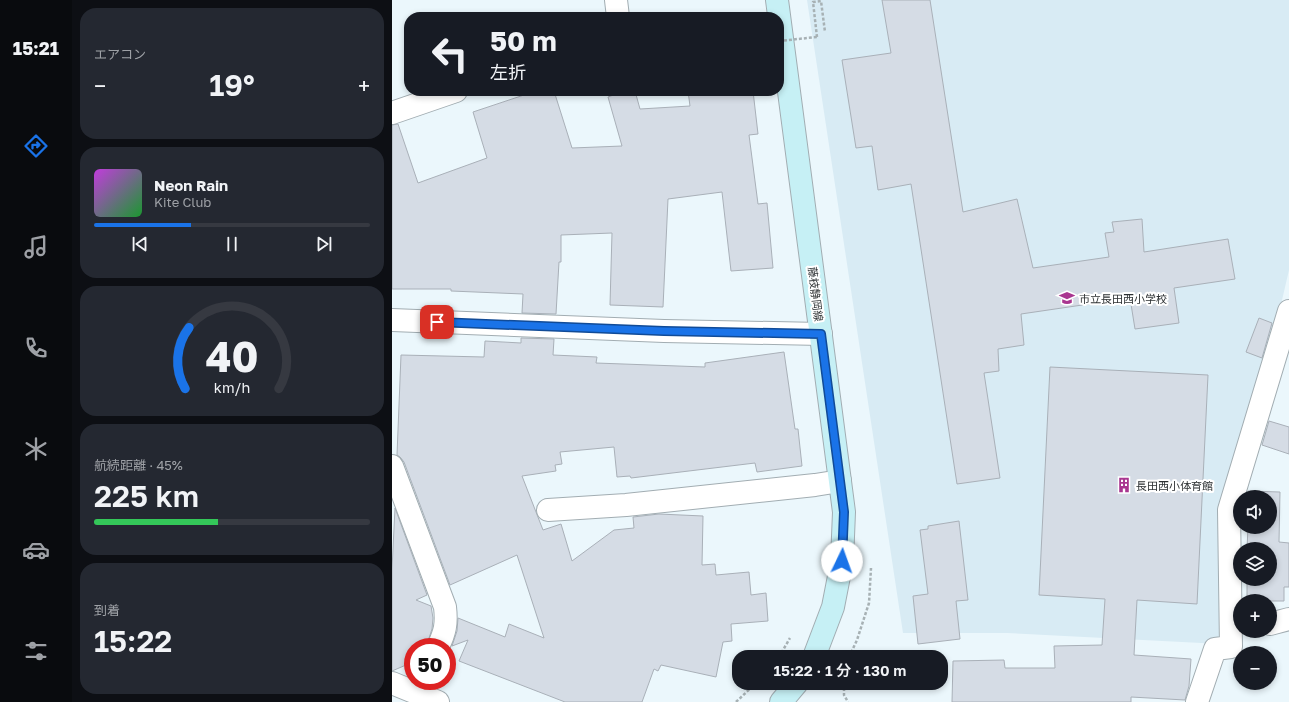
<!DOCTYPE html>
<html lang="ja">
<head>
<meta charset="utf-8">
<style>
	:root { --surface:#171b24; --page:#242831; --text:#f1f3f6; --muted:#9ea1a6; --line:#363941; --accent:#1a73e8 }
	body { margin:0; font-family:"Golos Text","Noto Sans JP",sans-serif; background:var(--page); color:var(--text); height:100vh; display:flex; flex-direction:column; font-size:15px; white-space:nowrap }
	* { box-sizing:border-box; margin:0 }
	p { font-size:13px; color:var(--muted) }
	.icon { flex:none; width:22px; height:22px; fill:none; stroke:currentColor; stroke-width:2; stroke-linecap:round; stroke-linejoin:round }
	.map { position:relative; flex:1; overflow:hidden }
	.panel { display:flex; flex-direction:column; gap:8px; padding:8px; background:#0d0f14; width:320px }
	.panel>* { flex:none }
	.hud { position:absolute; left:12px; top:12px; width:380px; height:84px; border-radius:16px; box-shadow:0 2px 6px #0003; background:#171b24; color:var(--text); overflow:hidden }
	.buttons { position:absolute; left:841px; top:490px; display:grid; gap:8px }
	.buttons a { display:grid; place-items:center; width:44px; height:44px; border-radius:50%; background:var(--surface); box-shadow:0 2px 6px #0003; font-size:20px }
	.speed { position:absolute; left:12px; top:638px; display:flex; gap:8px; font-size:20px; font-weight:700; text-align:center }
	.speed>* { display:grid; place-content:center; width:52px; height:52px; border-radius:50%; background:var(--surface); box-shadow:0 2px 6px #0003; line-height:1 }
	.speed .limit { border:6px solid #d22; background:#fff; color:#111 }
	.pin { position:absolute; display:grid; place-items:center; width:34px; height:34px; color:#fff; margin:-17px; border-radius:8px; box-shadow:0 2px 6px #0006 }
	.me { position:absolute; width:44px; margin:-22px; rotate:3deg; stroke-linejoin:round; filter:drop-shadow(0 0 3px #0008) }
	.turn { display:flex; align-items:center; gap:14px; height:84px; padding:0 20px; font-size:18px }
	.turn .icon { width:52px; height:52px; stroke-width:2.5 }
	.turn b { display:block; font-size:28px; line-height:34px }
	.big { font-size:30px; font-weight:600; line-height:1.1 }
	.panel .card { flex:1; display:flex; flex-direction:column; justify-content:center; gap:6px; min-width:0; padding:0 14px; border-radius:16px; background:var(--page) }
	.panel .dial { align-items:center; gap:0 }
	.dial svg { height:104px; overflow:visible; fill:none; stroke:var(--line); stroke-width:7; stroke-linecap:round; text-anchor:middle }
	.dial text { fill:var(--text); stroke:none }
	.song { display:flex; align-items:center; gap:12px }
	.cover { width:48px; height:48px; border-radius:6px; background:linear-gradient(135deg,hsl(290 70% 55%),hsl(130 70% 35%)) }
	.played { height:4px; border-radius:2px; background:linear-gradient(90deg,var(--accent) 35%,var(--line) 35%) }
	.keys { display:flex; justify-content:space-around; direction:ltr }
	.heat { display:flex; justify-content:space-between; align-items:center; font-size:22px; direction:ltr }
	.charge { height:6px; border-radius:3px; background:linear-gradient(90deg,#34c759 45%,var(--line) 0) }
	.trip { position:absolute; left:340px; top:650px; width:216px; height:40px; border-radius:16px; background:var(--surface); box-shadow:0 2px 6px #0003; font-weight:600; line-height:40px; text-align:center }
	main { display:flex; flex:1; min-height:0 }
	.dock { display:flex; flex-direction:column; width:72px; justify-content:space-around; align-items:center; background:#090b0e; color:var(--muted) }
	.dock .icon { width:28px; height:28px }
	.dock .selected { color:var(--accent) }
	.dock b { font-size:18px; color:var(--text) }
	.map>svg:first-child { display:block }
</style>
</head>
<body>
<main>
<nav class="dock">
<b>15:21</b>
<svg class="icon selected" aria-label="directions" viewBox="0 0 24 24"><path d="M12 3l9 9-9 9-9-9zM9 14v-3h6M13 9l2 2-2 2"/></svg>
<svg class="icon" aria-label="music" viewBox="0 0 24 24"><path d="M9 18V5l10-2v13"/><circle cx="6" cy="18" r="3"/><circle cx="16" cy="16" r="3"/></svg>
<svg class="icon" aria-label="phone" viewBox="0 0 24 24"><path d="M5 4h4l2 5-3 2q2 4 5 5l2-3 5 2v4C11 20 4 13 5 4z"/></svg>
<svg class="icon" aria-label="climate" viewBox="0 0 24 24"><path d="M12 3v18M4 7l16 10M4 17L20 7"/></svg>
<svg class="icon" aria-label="car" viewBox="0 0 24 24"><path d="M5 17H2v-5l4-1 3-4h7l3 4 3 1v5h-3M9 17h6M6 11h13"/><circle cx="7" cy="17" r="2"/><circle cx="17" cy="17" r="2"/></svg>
<svg class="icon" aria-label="filters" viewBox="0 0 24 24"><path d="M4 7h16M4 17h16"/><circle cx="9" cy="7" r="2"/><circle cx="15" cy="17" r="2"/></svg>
</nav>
<section class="panel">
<div class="card"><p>エアコン</p>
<div class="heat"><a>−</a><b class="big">19°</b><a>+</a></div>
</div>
<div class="card">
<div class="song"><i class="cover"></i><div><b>Neon Rain</b><p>Kite Club</p></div></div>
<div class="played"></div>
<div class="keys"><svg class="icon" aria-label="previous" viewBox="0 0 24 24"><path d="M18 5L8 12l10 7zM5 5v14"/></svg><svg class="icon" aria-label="pause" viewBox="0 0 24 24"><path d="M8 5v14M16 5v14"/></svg><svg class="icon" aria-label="next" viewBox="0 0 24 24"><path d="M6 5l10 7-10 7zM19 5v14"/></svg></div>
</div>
<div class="card dial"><svg viewBox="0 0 100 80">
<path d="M14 69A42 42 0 1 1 86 69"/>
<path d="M14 69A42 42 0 0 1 17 22" stroke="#1a73e8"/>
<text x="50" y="56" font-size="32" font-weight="700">40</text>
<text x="50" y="72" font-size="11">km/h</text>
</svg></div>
<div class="card"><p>航続距離 · 45%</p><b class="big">225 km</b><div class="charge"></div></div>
<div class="card"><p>到着</p><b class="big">15:22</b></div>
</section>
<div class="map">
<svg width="897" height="702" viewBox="0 0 897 702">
	<rect width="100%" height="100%" fill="#ebf7fc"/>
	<!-- built -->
	<path fill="#d8ebf4" d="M415,0h482v270l-13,56 -52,183 -3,135 -214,-11h-104z"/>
	<!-- building -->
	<path fill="#d5dce5" stroke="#a9b0b8" d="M490,0h48l33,212 54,-13 16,69 76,-11 -4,-24 9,-1 -2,-10 30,-3 2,33 84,-13 7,40 -61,9 5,35 -44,6 -5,-31 -109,16 3,31 -26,4 1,22 -15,2 16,105 -43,6 -46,-300 -33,6 -6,-44 -16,2 -14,-88 49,-7z
		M144,91h18l18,57 50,-2 -14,-49 16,-6h11l5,18 50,-3 -2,-15h65l5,43 -9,1 9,69 9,-1 6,65 -42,3 -9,-79 -54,7 -5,108 -53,-2 2,-72 -51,2v27h-2l-3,52 -34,-1 1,-19 -72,-3v-2h-59v-164l6,-1 20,59 69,-25 -14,-46z
		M867,318l13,5 -10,35 -16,-6z
		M129,338l33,1 -1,16 44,2 -1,6 109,4v-4l79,-11 11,77h3l4,37 -45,6 -2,-9 -124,15 -1,-2 -13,1 -3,-30 -54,5 2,12 -7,1 1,6 -34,5 21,54 18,-6 11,37 42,-31 20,-2 -1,-11 26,-3 44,2 -1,49 13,-1 1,11 33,-3 2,23 15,-2 2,28 -37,3 1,17 -9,1 -7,35 -55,-12 -3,6 -4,-2 -12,33h-77l-106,-41 9,-21 -16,6 5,-15 1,-13 47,19 4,-13 35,14 -27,-83 -67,30 -46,-123 -4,-5 -3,-2 4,-100 83,2 1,-16 36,2z
		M658,367l158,8 -11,229 -60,-4 -3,55 57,4 -2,27 -4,14 -54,-3v5h-179l1,-41 51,-1 1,8h50l-1,-22 48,-1 3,-46 -66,-4z
		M877,421l20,6v27l-27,-9z
		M856,491l32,1 -1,50 10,1v44h-5v14h-32v-1h-5v-21h23v-30h-23l1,-22h22v-30h-22z
		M3,508l32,87 -11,5 15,6 2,12 -1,11 -6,18h-13v15l-21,9v-102z
		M567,521l9,79 -12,1 4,38 -42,5 -5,-48 15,-2 -8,-64 8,-1v-3z"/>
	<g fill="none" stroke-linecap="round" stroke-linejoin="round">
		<!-- street casing -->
		<g stroke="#a2adb2" stroke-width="24">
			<path id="street" d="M224,0l2,17
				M0,113l64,-22
				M0,320l272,11 157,3
				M0,466l53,141c2,17 0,25 -7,40
				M156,510l78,-5 189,-20 25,-4
				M878,624l19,-5
				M0,683l46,19
				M805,702l18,-53 16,-2 -2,-137 60,-199"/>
		</g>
		<!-- secondary casing -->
		<g stroke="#a2adb2" stroke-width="24">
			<path id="secondary" d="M385,0l67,512 -2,49 -9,46 -19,50
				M389,702l16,-19"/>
		</g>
		<!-- path -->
		<path stroke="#a7b1b4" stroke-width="2.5" stroke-dasharray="3 2" stroke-linecap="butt" d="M425,37l-4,-35 8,-1 4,31
			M387,657l11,-19
			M457,657l8,-17 12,-37 2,-35
			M452,683v12l4,7
			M344,702l20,-19"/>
		<!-- street -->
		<use href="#street" stroke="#fff" stroke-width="22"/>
		<!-- secondary -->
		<use href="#secondary" stroke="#c6f0f5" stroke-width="22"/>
		<!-- path-bridge -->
		<path stroke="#a7b1b4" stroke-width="2.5" stroke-dasharray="3 2" stroke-linecap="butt" d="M387,41l38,-4"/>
	</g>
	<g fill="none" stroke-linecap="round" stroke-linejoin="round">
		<!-- route casing -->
		<g stroke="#114b97" stroke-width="10">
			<path id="route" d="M45,322l227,9 157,3 23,178 -2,49"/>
		</g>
		<!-- route -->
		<use href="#route" stroke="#1a73e8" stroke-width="7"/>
	</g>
	<!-- icons -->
	<defs>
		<g id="school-bare" transform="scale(1.2)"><path d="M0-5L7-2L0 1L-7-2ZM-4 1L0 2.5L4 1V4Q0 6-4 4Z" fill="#a93690" stroke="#fff" stroke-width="2.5" paint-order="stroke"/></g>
		<g id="building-bare" transform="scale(1.2)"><path d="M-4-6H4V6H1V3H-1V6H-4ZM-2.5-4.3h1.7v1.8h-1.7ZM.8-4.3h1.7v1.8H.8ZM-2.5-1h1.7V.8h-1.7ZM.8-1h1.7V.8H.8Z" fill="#a93690" stroke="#fff" stroke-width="2.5" paint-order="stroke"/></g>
	</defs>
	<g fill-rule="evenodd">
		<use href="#school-bare" x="675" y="298"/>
		<use href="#building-bare" x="732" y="485"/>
	</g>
	<g text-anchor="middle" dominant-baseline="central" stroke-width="4" stroke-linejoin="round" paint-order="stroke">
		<!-- street labels -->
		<g font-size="11" fill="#2c3032" stroke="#fff">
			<text transform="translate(424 294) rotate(83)">藤枝静岡線</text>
		</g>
		<!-- poi labels -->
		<g font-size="11" fill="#2c3032" stroke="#fff" text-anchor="start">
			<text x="687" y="298">市立長田西小学校</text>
			<text x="744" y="485">長田西小体育館</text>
		</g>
	</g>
</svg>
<div class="buttons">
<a><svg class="icon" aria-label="sound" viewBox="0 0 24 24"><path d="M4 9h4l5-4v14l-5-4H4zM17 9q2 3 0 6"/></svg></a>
<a><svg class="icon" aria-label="layers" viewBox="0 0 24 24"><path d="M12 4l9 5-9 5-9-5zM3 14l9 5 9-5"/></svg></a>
<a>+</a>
<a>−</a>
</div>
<div class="speed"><div class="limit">50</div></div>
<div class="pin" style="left:45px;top:322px;background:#d93025"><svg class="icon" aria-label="arrive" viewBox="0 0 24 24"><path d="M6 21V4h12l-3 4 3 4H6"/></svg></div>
<svg class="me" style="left:450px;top:561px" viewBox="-20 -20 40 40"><circle r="19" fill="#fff"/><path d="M0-13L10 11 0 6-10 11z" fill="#1a73e8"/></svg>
<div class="trip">15:22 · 1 分 · 130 m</div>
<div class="hud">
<div class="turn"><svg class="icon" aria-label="left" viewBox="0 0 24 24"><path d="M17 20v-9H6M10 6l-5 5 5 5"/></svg><div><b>50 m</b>左折</div></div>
</div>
</div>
</main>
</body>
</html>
